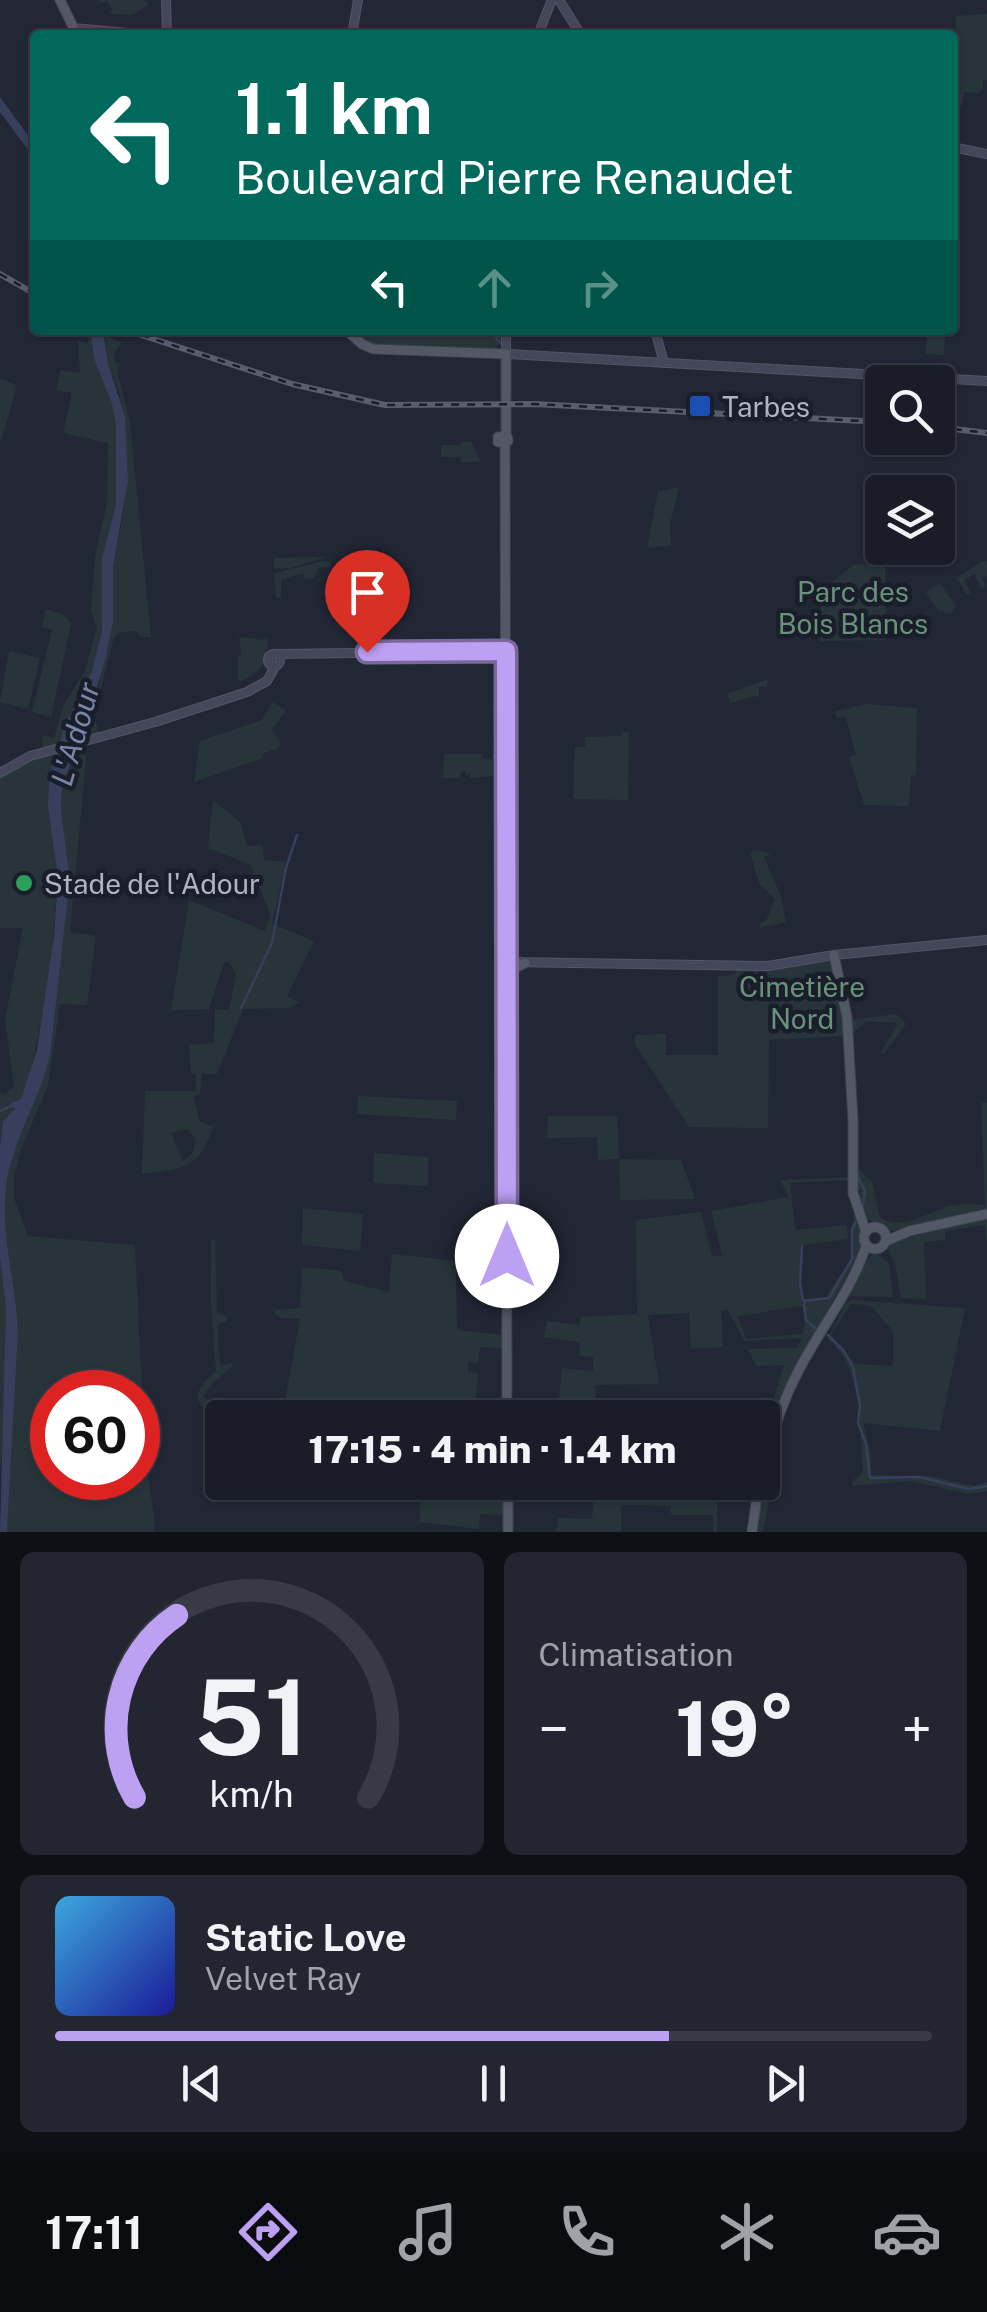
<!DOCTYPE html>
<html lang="fr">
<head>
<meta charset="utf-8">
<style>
	:root { --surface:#1a1d28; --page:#232630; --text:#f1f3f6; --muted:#9fa2a8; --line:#383b45; --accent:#bca0f2 }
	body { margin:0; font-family:"Public Sans",sans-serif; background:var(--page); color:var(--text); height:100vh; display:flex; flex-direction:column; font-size:38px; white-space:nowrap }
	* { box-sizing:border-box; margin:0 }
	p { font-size:32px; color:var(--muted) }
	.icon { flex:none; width:55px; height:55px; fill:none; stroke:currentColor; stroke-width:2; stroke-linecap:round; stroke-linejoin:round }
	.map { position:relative; height:1532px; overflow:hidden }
	.panel { display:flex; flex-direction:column; gap:20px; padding:20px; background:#0e1016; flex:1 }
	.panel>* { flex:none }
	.banner { position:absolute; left:30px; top:30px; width:928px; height:305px; border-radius:10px; box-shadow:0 2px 8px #0004,0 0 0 2px var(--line); background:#00695c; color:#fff; overflow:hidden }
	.buttons { position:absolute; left:865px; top:365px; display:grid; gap:20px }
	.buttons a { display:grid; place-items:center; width:90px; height:90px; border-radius:10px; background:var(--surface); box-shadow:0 2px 8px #0004,0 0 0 2px var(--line); font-size:50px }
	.speed { position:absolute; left:30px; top:1370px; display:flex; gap:20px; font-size:50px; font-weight:700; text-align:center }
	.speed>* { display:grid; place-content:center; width:130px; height:130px; border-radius:50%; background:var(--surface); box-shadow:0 2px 8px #0004,0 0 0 2px var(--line); line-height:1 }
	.speed .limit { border:15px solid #d22; background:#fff; color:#111 }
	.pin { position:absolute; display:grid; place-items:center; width:85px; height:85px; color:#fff; margin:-102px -42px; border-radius:50% 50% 50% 0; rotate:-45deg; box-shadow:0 0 10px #0007 }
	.pin .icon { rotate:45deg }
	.me { position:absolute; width:110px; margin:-55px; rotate:0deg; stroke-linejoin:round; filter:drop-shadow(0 0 8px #0008) }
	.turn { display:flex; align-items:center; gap:35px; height:210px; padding:0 40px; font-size:45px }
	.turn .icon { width:130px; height:130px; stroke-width:2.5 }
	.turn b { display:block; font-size:70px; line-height:85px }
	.lanes { display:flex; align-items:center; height:95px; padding:0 40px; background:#0003; justify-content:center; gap:50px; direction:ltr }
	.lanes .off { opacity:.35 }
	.big { font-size:75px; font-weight:800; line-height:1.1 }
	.panel .tile { flex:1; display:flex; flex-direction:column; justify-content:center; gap:15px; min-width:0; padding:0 35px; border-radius:15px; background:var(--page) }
	.panel .dial { align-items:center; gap:0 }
	.dial svg { height:260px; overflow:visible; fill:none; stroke:var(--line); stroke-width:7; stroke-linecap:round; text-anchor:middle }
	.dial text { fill:var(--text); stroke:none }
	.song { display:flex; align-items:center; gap:30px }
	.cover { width:120px; height:120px; border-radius:15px; background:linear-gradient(135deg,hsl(200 70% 55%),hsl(240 70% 35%)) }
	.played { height:10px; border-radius:5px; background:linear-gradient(90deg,var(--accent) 70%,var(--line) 70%) }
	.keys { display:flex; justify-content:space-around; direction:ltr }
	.heat { display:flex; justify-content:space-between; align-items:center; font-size:55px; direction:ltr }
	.panel .tiles { flex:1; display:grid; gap:20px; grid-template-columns:1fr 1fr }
	.tile:last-child { grid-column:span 2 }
	.trip { position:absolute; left:205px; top:1400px; width:575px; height:100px; border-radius:10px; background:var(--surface); box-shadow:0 2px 8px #0004,0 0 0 2px var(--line); font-weight:800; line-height:100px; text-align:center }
	.menu { display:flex; height:160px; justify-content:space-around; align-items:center; background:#0a0c10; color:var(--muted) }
	.menu .icon { width:70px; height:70px }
	.menu .active { color:var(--accent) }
	.menu b { font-size:45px; color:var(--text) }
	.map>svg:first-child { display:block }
</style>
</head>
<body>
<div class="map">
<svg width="987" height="1532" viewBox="0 0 987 1532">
	<rect width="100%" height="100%" fill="#222736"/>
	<!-- green -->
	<path fill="#27353a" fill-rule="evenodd" d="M99,0h46l3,5 -16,10 -22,-1 2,-5 -5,-8 -5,2z
		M987,14v66h-4v9l-5,4 -14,-1 -5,24h-6l3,-100z
		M89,330l5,29 18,45 4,22v78l-14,54v72l-10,42 -26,50 -6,23 -18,4 1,-14 11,3 10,-34 21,-33 12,-43 -6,-17 4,-54 12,-54 1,-60 -45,-10 9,-40 -16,-3 5,-20 19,3 -2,-33 10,4z
		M351,330h150v14l-8,6 -124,-5z
		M927,332l18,2 -1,21 -18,-1z
		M105,335l17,8 -8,10 1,10h5l-3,8 13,51 21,215h-10l-5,-6 -15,1 -7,5 -20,79 5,17 -21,7 19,-50 16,-67v-56l11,-58 -4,-114 -12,-32z
		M0,379l17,6 -16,56h-1z
		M461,442h11l8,19 -19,2v-6h-20v-12h20z
		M679,487l-9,37 1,21 -24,3 11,-57z
		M326,557l-36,11 -16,1v-11z
		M323,561l9,1 -1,5 -13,1 -4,10 -9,2 -2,-7 -22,7v18h-5l-2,-25z
		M982,561h5v15l-5,3 4,7 -4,2 -8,-14 -10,7 7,12 -4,2 -10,-17z
		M885,563l1,77 -66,1 1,-51 33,-25z
		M940,583l16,23 -5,8 -13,-3 -12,-19z
		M46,609l19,6 6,9 -20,93 -19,-5 20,-82 -10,-3z
		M239,637l25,3 4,-3c-1,24 -4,34 -27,44l-3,-2v-24l3,1z
		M9,651l31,7 -12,51 -28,-7z
		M768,679l-1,8h-8v10l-5,-1 -24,7 -3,-9z
		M272,702l14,8 -14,20 8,11 -1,7 -17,6 1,4 -69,24 6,-41 62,-21z
		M865,704l52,4 -1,67 -5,1 -2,30 -45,-1 -15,-48 7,-3 -11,-38 -8,2 -2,-7z
		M623,732h6l-1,68 -55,-1 2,-52h10v-10l36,-1z
		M83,744l3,15 -16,173 26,4 -9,69 -27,-1 -12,81 -27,65 -7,26v22l14,38 107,9 10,213 10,64 -1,10h-147l11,-198c-1,-48 -18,-99 -13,-147 7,-47 35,-87 44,-132l21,-176 -9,-69 1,-25 13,-39zM52,1392h86v86h-86z
		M56,752l-8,36 10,89 -8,98 -19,97 -10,27 -18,24 -3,24v-54l5,1 9,-8 -9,-66 18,-92h-23v-151l25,-15z
		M444,754h40l-3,4 12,2 -1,-6h11l1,21 -34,3v-4l-4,2v-4l-5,-1 -1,7h-17z
		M213,800l27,22 7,24 16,-1 1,15 22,2 -14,62 42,17 -27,55 13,6 -11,6 -46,1 -26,65h-15l-2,20 -6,2 5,25 14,6c-14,43 -31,42 -71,47l3,-83h51v-17l-5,-1 -2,-28 25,-2 1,-34 14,1 7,-35 -7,-13 -5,1 -15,46 -38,1 18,-110 76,31 5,-17 -19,-49 -43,-17zM188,1129l8,11 -4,14 -9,7 -12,-28z
		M757,850l14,4 -7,3 17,39 5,26 -27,6 2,-5 5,-2 9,-22 -16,-16 -9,-31z
		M828,961l4,3 10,39 3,33 -76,4 -1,88 -79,-1 -54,-82v-10l31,-1v21h52v-78l17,-3 2,-4h31z
		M896,1014l10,10 -22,30h-4l17,-29 -1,-2 -29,-2 -15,12 -1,-13z
		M358,1096l99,5 -1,19 -99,-6z
		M981,1103h6v108l-97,20 -26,-14 -6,-20 3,-6 -5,-2 1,-22 15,15 8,35c22,16 48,-6 71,-11 11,-3 23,-1 34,-1z
		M548,1116h69l2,43 62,1 14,39 -75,1 -1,-41 -21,1 -1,-23 -50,1z
		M374,1153l54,4v29l-55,-3z
		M850,1177v3l-60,3 5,47 52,-5 1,14 -47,6 -1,41 4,13 22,-2 26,-40 2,-49 8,23 -3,7 3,11 -64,114 -22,50 -13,44v-25l21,-67 -28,1 -8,-17 49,-1 5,-10 -58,3 -16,-31 -7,1 2,36 -32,2 -2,-36 -41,2 11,69 -64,1 2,32 -35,1v-8l-4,-1 4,-41 31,3v-14l-13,-1 -1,-14 -35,-5 3,-16 33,4 1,-8 56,-3 -1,-94 65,-8 11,44h10l-11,-45 78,-14 -9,-17zM802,1306l3,17 -3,11 -56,5 -8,-23z
		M303,1208l60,6 -3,37 -58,-6z
		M987,1218v23l-3,-16 -39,6v9l-21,2 2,57 -25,-1 -6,-34 -7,-15 6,-12z
		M215,1239l2,74 10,4 -1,5 -9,2 3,41 12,-2v4l-20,17 -9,13 10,7 -2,3 -10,-1c-9,-14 4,-25 15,-35l-5,-67v-64z
		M392,1254l64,7 1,69 47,5v13l-24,-1 -2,16 -10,-1v10l10,1 -2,26 -18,-1 -2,19h-174l18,-98 -18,-1 -8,-4 2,-4 24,-2 2,-41 40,4 2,10 45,11z
		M877,1254l12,9 4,34 -48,-1 25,-40z
		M0,1257l6,52 -2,125 -4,38z
		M851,1300l114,8 -25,123 -76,-8v3l7,28v21l59,1 43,10 14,-4v9l-17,3 -61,-13 -57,5 1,-6 8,-5 2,-5c-5,-44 1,-101 -35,-131l18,-37zM851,1304l19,1 23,26v35l-38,-2 -24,-29z
		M779,1425l4,8 -20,99h-9l11,-63z
		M420,1483h85v32l-25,-1 -1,15 -59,-7z
		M595,1483h122v49h-4v-17h-38l-5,-2 1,-7 -50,-1v27h-65l2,-14 34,1z"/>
	<!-- water -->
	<path fill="#363f5c" d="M0,97l35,48v14l-35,-47z
		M103,330l5,33 17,54 3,64 -15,86v56l-8,37 -17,58 -26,67 -1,25 9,69 -20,176c-10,45 -38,85 -44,132 -6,48 11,99 12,147l-11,198h-7l6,-223 -6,-52v-110l3,-25 12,-14 -6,-4 12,-5 16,-49 17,-114 4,-59 -10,-70 1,-30 17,-55 26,-51 10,-41v-72l14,-54v-78l-4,-22 -18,-45 -4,-28z"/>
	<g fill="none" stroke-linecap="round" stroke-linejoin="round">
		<!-- stream -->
		<path stroke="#363f5c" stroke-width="2.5" d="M497,330l-1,9 5,4
			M241,1008l31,-65 14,-75 11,-33
			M0,1111l14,-6
			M858,1177l7,14 -3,20
			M802,1246l-2,38 3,15
			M815,1328l-9,-8 -2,-19 25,-3 23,-39v-30l4,-8
			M828,1335l16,16 9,16 7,39 -2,17 8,21 4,34 49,-1 50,12 18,-3"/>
		<!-- secondary casing -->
		<g stroke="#525664" stroke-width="10">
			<path id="secondary" d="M166,0l1,35
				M559,0l22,35
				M73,28l76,7
				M352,35l6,-35
				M538,35l13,-33
				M952,147l35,7
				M506,330v24l481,27
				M655,330l9,33
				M268 660a6 6 0 1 1 12 0a6 6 0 1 1-12 0Z
				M276,654l230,-3
				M0,773l30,-17 125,-34 92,-30 20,-11 9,-16
				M508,962l260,4 66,-11 153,-15"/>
		</g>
		<!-- primary casing -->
		<g stroke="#3e4250" stroke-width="11">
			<path id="primary" d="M60,0l17,35
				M346,330l16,14 11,5 133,5v45
				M506,436v-29
				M498,437l9,-1 1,5 -10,1z
				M505,443l2,975
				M834,955l13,62 6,103v73l13,39
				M511,978l2,-9 12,-6
				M864 1238a11 11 0 1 1 22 0a11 11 0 1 1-22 0Z
				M886,1241l23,-10 78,-17
				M762,1469c10,-33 20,-67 36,-97 21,-42 54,-82 68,-126
				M508,1482v50
				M752,1532l7,-50"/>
		</g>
		<!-- secondary -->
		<use href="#secondary" stroke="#434759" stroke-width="8"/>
		<!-- primary -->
		<use href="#primary" stroke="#535867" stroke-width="9"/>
		<!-- rail casing -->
		<g stroke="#595e6f" stroke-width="6">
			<path id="rail" d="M0,274l35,20
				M126,330l166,54 93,21 149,-1 348,18
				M938,427l49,6"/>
		</g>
		<!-- rail -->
		<use href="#rail" stroke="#1a1e2b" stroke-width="2.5" stroke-dasharray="8" stroke-linecap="butt"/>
	</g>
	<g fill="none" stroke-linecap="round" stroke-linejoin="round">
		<!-- route casing -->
		<g stroke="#7a689d" stroke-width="25">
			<path id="route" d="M367,652l139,-1 1,605"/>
		</g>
		<!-- route -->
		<use href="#route" stroke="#bca0f2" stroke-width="18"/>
	</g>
	<!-- markers -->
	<rect fill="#1a4fb4" stroke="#1a1e2b" stroke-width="4" x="688" y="394" width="24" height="24" rx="5"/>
	<circle fill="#2e9e5b" stroke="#1a1e2b" stroke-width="4" cx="24" cy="883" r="10"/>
	<g text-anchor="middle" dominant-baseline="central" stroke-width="9" stroke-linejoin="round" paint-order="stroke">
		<!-- poi labels -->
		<g font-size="28" fill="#afb3c3" stroke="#1a1e2b" text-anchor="start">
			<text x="722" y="406">Tarbes</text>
			<text x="44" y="883">Stade de l'Adour</text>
		</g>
		<!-- park labels -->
		<g font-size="28" fill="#69927a" stroke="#1a1e2b">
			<text x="853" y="591">Parc des<tspan x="853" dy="32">Bois Blancs</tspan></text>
			<text x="802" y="986">Cimetière<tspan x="802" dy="32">Nord</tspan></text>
		</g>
		<!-- water labels -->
		<g font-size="30" font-style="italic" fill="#7a85aa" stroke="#1a1e2b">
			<text transform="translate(75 734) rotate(-74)">L'Adour</text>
		</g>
	</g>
</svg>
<div class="buttons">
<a><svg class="icon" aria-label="search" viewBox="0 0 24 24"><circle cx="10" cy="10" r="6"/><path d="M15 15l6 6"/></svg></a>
<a><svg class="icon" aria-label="layers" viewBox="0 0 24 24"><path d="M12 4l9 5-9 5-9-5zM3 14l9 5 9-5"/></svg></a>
</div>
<div class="speed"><div class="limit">60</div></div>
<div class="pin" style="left:367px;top:652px;background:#d93025"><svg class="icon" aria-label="arrive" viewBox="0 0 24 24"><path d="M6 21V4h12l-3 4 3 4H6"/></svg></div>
<svg class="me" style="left:507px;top:1256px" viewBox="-20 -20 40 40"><circle r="19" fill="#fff"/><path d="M0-13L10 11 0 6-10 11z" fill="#bca0f2"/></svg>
<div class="trip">17:15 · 4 min · 1.4 km</div>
<div class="banner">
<div class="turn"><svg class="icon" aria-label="left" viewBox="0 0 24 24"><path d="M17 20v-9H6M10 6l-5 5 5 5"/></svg><div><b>1.1 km</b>Boulevard Pierre Renaudet</div></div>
<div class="lanes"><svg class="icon" aria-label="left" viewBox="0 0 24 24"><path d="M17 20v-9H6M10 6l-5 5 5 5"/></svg><svg class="icon off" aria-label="ahead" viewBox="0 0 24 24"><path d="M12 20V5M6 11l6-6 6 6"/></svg><svg class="icon off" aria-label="right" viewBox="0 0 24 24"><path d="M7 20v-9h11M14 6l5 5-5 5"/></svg></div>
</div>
</div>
<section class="panel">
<div class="tiles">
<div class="tile dial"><svg viewBox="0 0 100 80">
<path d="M14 69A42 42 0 1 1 86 69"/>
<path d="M14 69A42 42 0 0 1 27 13" stroke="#bca0f2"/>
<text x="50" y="56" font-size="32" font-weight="700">51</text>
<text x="50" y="72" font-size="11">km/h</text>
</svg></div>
<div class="tile"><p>Climatisation</p>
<div class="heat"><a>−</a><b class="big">19°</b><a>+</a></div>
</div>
<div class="tile">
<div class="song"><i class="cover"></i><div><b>Static Love</b><p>Velvet Ray</p></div></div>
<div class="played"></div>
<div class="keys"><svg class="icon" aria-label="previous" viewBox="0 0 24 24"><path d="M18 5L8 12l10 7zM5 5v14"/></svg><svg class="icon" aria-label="pause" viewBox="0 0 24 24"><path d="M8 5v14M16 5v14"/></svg><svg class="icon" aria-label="next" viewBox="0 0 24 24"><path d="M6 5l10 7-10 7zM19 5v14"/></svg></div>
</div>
</div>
</section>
<nav class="menu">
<b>17:11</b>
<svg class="icon active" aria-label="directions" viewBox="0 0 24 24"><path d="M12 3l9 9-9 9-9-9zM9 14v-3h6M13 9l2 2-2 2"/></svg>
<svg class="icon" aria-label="music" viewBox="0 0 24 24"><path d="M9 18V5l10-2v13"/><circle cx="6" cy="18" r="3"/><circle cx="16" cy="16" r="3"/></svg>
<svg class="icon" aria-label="phone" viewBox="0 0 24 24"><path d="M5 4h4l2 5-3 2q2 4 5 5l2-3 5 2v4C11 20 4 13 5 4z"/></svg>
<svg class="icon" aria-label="climate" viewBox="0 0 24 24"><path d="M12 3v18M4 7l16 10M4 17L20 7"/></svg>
<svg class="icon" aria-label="car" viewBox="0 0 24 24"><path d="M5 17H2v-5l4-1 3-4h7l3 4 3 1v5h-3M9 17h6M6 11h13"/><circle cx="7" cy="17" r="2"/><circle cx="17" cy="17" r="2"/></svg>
</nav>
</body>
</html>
